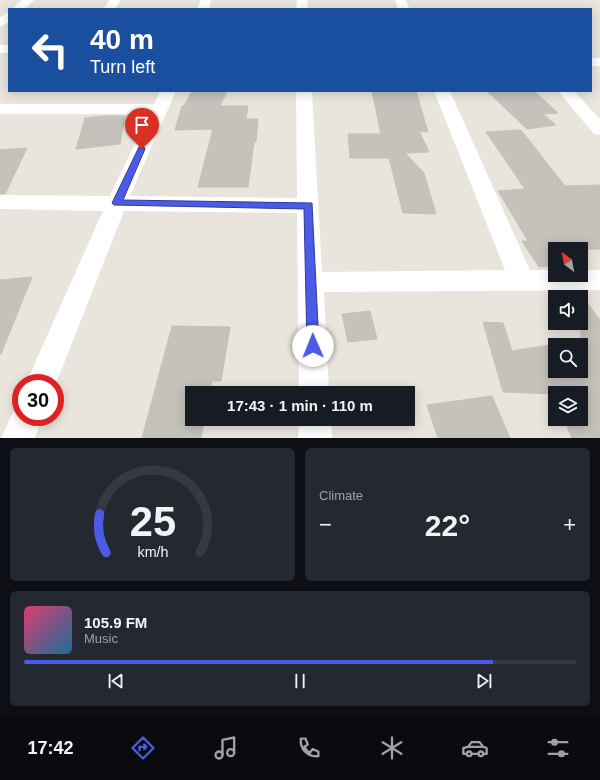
<!DOCTYPE html>
<html lang="en">
<head>
<meta charset="utf-8">
<style>
	:root { --surface:#171b24; --page:#242831; --text:#f1f3f6; --muted:#9ea1a6; --line:#363941; --accent:#4c5be6 }
	body { margin:0; font-family:Arial,sans-serif; background:var(--page); color:var(--text); height:100vh; display:flex; flex-direction:column; font-size:15px; white-space:nowrap }
	* { box-sizing:border-box; margin:0 }
	p { font-size:13px; color:var(--muted) }
	.icon { flex:none; width:22px; height:22px; fill:none; stroke:currentColor; stroke-width:2; stroke-linecap:round; stroke-linejoin:round }
	.map { position:relative; height:438px; overflow:hidden }
	.drawer { display:flex; flex-direction:column; gap:10px; padding:10px; background:#0d0f14; flex:1 }
	.drawer>* { flex:none }
	.guide { position:absolute; left:8px; top:8px; width:584px; height:84px; border-radius:0px; box-shadow:0 2px 10px #0003; background:#1a4fa0; color:#fff; overflow:hidden }
	.needle { width:26px; rotate:328deg }
	.controls { position:absolute; left:548px; top:242px; display:grid; gap:8px }
	.controls a { display:grid; place-items:center; width:40px; height:40px; border-radius:0px; background:var(--surface); box-shadow:0 2px 10px #0003; font-size:20px }
	.speed { position:absolute; left:12px; top:374px; display:flex; gap:8px; font-size:20px; font-weight:700; text-align:center }
	.speed>* { display:grid; place-content:center; width:52px; height:52px; border-radius:50%; background:var(--surface); box-shadow:0 2px 10px #0003; line-height:1 }
	.speed .limit { border:6px solid #d22; background:#fff; color:#111 }
	.pin { position:absolute; display:grid; place-items:center; width:34px; height:34px; color:#fff; margin:-41px -17px; border-radius:50% 50% 50% 0; rotate:-45deg; box-shadow:0 0 4px #0007 }
	.pin .icon { rotate:45deg }
	.me { position:absolute; width:44px; margin:-22px; rotate:359deg; stroke-linejoin:round; filter:drop-shadow(0 0 3px #0008) }
	.turn { display:flex; align-items:center; gap:14px; height:84px; padding:0 16px; font-size:18px }
	.turn .icon { width:52px; height:52px; stroke-width:2.5 }
	.turn b { display:block; font-size:28px; line-height:34px }
	.big { font-size:30px; font-weight:700; line-height:1.1 }
	.drawer .card { flex:1; display:flex; flex-direction:column; justify-content:center; gap:6px; min-width:0; padding:0 14px; border-radius:6px; background:var(--page) }
	.drawer .dial { align-items:center; gap:0 }
	.dial svg { height:104px; overflow:visible; fill:none; stroke:var(--line); stroke-width:7; stroke-linecap:round; text-anchor:middle }
	.dial text { fill:var(--text); stroke:none }
	.song { display:flex; align-items:center; gap:12px }
	.cover { width:48px; height:48px; border-radius:6px; background:linear-gradient(135deg,hsl(340 70% 55%),hsl(200 70% 35%)) }
	.played { height:4px; border-radius:2px; background:linear-gradient(90deg,var(--accent) 85%,var(--line) 85%) }
	.keys { display:flex; justify-content:space-around; direction:ltr }
	.heat { display:flex; justify-content:space-between; align-items:center; font-size:22px; direction:ltr }
	.drawer .tiles { flex:1; display:grid; gap:10px; grid-template-columns:1fr 1fr }
	.card:last-child { grid-column:span 2 }
	.trip { position:absolute; left:185px; top:386px; width:230px; height:40px; border-radius:0px; background:var(--surface); box-shadow:0 2px 10px #0003; font-weight:700; line-height:40px; text-align:center }
	.tab-bar { display:flex; height:64px; justify-content:space-around; align-items:center; background:#090b0e; color:var(--muted) }
	.tab-bar .icon { width:28px; height:28px }
	.tab-bar .active { color:var(--accent) }
	.tab-bar b { font-size:18px; color:var(--text) }
	.map>svg:first-child { display:block }
</style>
</head>
<body>
<div class="map">
<svg width="600" height="438" viewBox="0 0 600 438">
	<rect width="100%" height="100%" fill="#eae5dc"/>
	<!-- building -->
	<path fill="#c5c2bb" stroke="#c5c1b6" fill-rule="evenodd" d="M192,91h35l-7,15h28l-2,13h12l-2,23h-2l-6,45h-50l15,-58 -38,1 7,-24h2z
		M372,91h44l12,41 -9,-1 10,21 -24,1 19,20 12,41 -33,-1 -14,-55h-39l-2,-24h33z
		M487,91h47l24,22 -15,1 13,11 -29,4z
		M103,116h22l-5,28 -44,5 9,-31z
		M521,130l44,56 35,-1v64h-45v16l-16,2 -17,-26h6l-30,-50 27,-2 -39,-57z
		M27,148l-22,46h-5v-44z
		M32,277l-31,77h-1v-74z
		M581,295l19,25v118h-28l-8,-19h17v-26h-26v3l-1,-2 -51,-2 -20,-70 20,1 9,28 69,-11zM555,345h26v26h-26z
		M370,311l7,28 -29,3 -6,-28z
		M172,326l58,1 -9,54h-9l-3,12h-17v26h13l-4,19h-59z
		M492,396l18,42h-72l-11,-33z"/>
	<g fill="none" stroke-linecap="round" stroke-linejoin="round">
		<!-- minor -->
		<path fill="#fff" fill-rule="evenodd" d="M22,0h12l-9,9h-13z
			M110,0h11l-6,9h-12z
			M201,0h10l-2,9h-12z
			M297,0h10l1,9h-12z
			M395,0h10l5,9h-12z
			M9,12v10l-9,5v-10z
			M0,45h9v8h-9z
			M591,58h9v8h-9z
			M160,91h16l-46,105 167,2 -1,-107h16l10,181 183,-2 -71,-179h16l80,179h25v5h26v-5h19v20l-276,2 5,101h-30l-2,-180 -173,-2 -69,175v-3h-29l77,-172 -103,-2v-14l110,1 39,-82h-149v-10h154z
			M558,91h16l26,28v16l-6,-1z
			M21,403v14h22l-8,21h-34l15,-32z
			M299,419h32l1,19h-34z"/>
	</g>
	<!-- route -->
	<path fill="#4c5be6" stroke="#313b96" d="M139,147h5l1,2 -22,51 189,3 7,143 -2,3 -4,2 -4,-2 -2,-3 -3,-137 -190,-4 -2,-2z"/>
</svg>
<div class="controls">
<a><svg class="needle" viewBox="-14 -14 28 28"><path d="M0-13l5 13h-10z" fill="#e53935"/><path d="M0 13l5-13h-10z" fill="#9ea1a6"/></svg></a>
<a><svg class="icon" aria-label="sound" viewBox="0 0 24 24"><path d="M4 9h4l5-4v14l-5-4H4zM17 9q2 3 0 6"/></svg></a>
<a><svg class="icon" aria-label="search" viewBox="0 0 24 24"><circle cx="10" cy="10" r="6"/><path d="M15 15l6 6"/></svg></a>
<a><svg class="icon" aria-label="layers" viewBox="0 0 24 24"><path d="M12 4l9 5-9 5-9-5zM3 14l9 5 9-5"/></svg></a>
</div>
<div class="speed"><div class="limit">30</div></div>
<div class="pin" style="left:142px;top:149px;background:#d93025"><svg class="icon" aria-label="arrive" viewBox="0 0 24 24"><path d="M6 21V4h12l-3 4 3 4H6"/></svg></div>
<svg class="me" style="left:313px;top:346px" viewBox="-20 -20 40 40"><circle r="19" fill="#fff"/><path d="M0-13L10 11 0 6-10 11z" fill="#4c5be6"/></svg>
<div class="trip">17:43 · 1 min · 110 m</div>
<div class="guide">
<div class="turn"><svg class="icon" aria-label="left" viewBox="0 0 24 24"><path d="M17 20v-9H6M10 6l-5 5 5 5"/></svg><div><b>40 m</b>Turn left</div></div>
</div>
</div>
<section class="drawer">
<div class="tiles">
<div class="card dial"><svg viewBox="0 0 100 80">
<path d="M14 69A42 42 0 1 1 86 69"/>
<path d="M14 69A42 42 0 0 1 9 39" stroke="#4c5be6"/>
<text x="50" y="56" font-size="32" font-weight="700">25</text>
<text x="50" y="72" font-size="11">km/h</text>
</svg></div>
<div class="card"><p>Climate</p>
<div class="heat"><a>−</a><b class="big">22°</b><a>+</a></div>
</div>
<div class="card">
<div class="song"><i class="cover"></i><div><b>105.9 FM</b><p>Music</p></div></div>
<div class="played"></div>
<div class="keys"><svg class="icon" aria-label="previous" viewBox="0 0 24 24"><path d="M18 5L8 12l10 7zM5 5v14"/></svg><svg class="icon" aria-label="pause" viewBox="0 0 24 24"><path d="M8 5v14M16 5v14"/></svg><svg class="icon" aria-label="next" viewBox="0 0 24 24"><path d="M6 5l10 7-10 7zM19 5v14"/></svg></div>
</div>
</div>
</section>
<nav class="tab-bar">
<b>17:42</b>
<svg class="icon active" aria-label="directions" viewBox="0 0 24 24"><path d="M12 3l9 9-9 9-9-9zM9 14v-3h6M13 9l2 2-2 2"/></svg>
<svg class="icon" aria-label="music" viewBox="0 0 24 24"><path d="M9 18V5l10-2v13"/><circle cx="6" cy="18" r="3"/><circle cx="16" cy="16" r="3"/></svg>
<svg class="icon" aria-label="phone" viewBox="0 0 24 24"><path d="M5 4h4l2 5-3 2q2 4 5 5l2-3 5 2v4C11 20 4 13 5 4z"/></svg>
<svg class="icon" aria-label="climate" viewBox="0 0 24 24"><path d="M12 3v18M4 7l16 10M4 17L20 7"/></svg>
<svg class="icon" aria-label="car" viewBox="0 0 24 24"><path d="M5 17H2v-5l4-1 3-4h7l3 4 3 1v5h-3M9 17h6M6 11h13"/><circle cx="7" cy="17" r="2"/><circle cx="17" cy="17" r="2"/></svg>
<svg class="icon" aria-label="filters" viewBox="0 0 24 24"><path d="M4 7h16M4 17h16"/><circle cx="9" cy="7" r="2"/><circle cx="15" cy="17" r="2"/></svg>
</nav>
</body>
</html>
